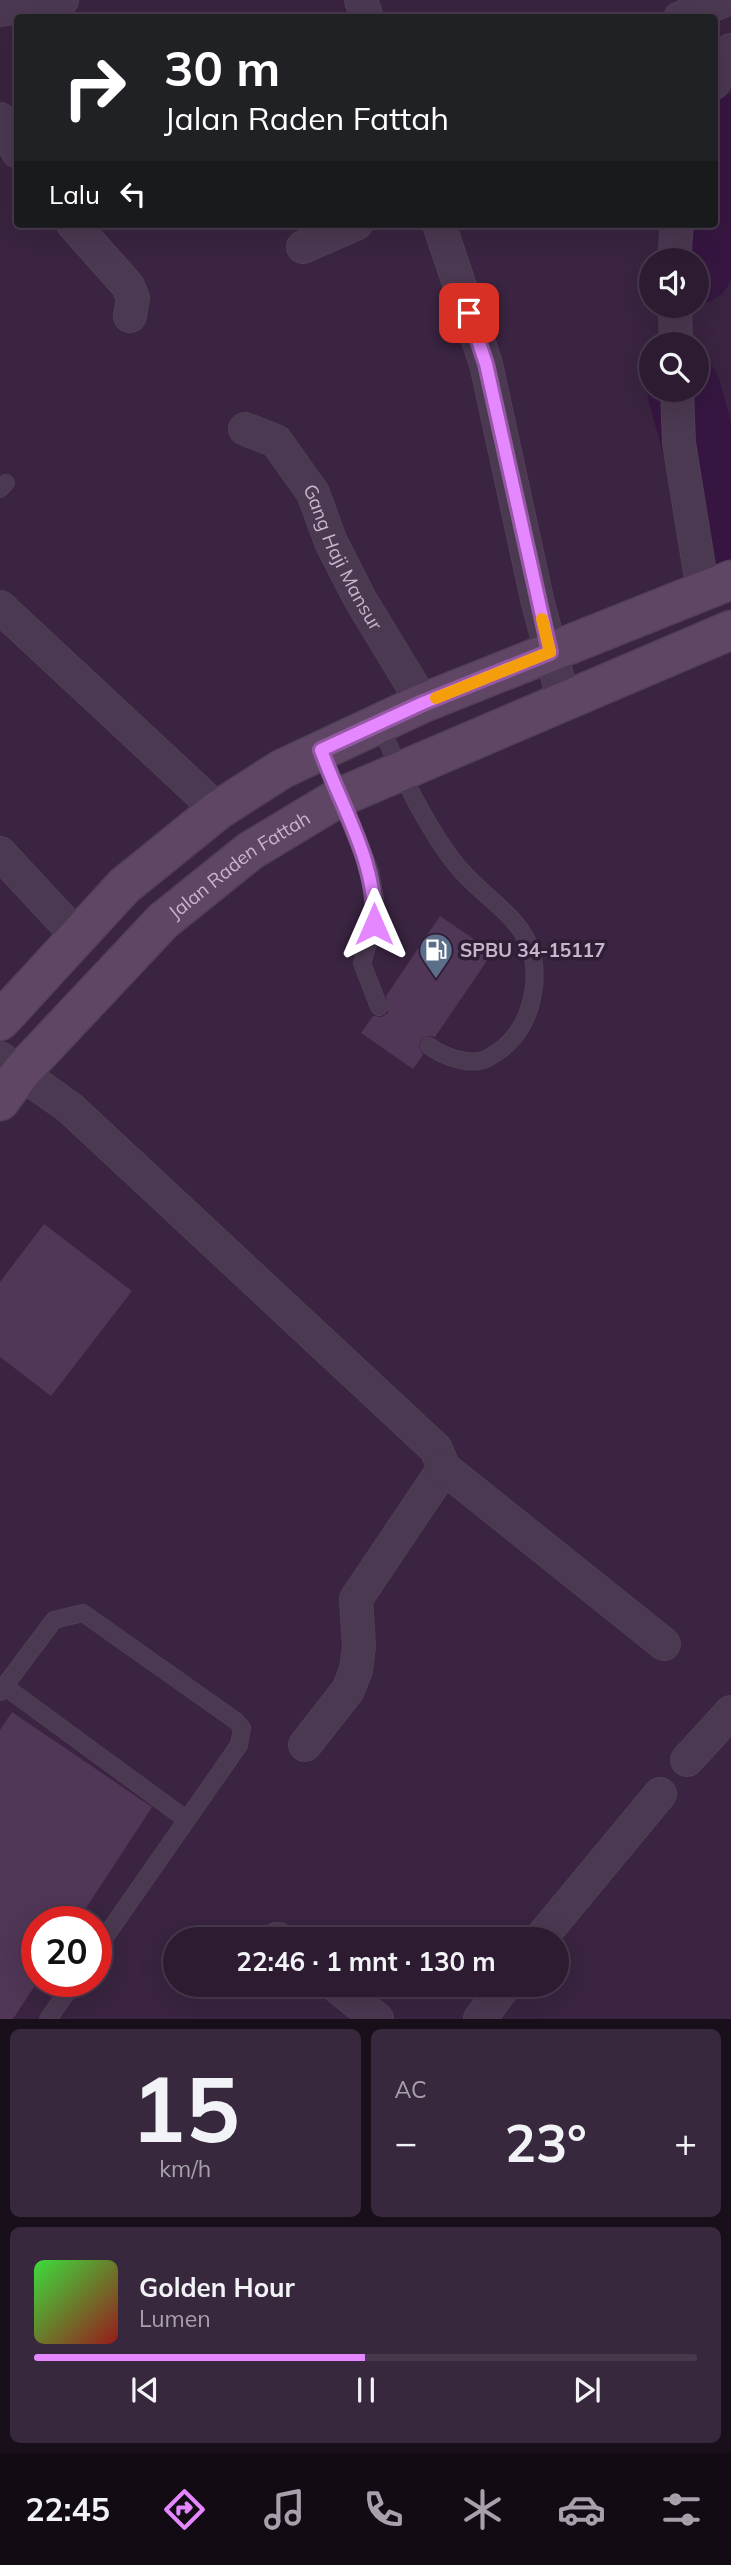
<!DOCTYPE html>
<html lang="id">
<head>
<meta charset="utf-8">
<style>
	:root { --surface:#2c1b31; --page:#38283d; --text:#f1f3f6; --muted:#a6a1ab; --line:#48394d; --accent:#e587fe }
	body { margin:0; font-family:Mulish,sans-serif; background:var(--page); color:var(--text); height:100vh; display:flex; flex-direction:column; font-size:26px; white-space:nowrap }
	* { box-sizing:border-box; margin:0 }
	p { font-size:23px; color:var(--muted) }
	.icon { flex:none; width:38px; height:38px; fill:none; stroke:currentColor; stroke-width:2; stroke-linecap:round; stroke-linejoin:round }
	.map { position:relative; height:2019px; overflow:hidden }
	.side { display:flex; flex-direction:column; gap:10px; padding:10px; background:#180f1b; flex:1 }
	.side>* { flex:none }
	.guide { position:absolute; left:14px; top:14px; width:704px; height:214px; border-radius:7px; box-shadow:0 7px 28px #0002,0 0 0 2px var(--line); background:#202124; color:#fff; overflow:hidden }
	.fabs { position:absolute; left:639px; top:248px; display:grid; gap:14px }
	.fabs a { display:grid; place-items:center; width:70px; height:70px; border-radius:50%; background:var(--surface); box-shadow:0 7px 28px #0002,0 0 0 2px var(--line); font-size:35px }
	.speed { position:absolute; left:21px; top:1906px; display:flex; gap:14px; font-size:35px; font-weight:700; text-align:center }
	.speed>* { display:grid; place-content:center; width:91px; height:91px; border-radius:50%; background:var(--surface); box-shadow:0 7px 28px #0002,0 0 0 2px var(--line); line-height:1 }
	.speed .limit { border:10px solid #d22; background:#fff; color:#111 }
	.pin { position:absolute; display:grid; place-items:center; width:60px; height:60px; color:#fff; margin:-30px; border-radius:14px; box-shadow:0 4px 10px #0006 }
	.me { position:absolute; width:77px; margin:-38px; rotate:0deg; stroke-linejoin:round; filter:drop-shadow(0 0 5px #0008) }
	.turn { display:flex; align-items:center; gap:24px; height:147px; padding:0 35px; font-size:32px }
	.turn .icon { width:91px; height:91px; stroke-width:2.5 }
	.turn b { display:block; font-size:49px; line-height:60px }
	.then { display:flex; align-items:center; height:66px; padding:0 35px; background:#0003; gap:14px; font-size:26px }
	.big { font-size:52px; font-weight:700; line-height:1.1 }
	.side .widget { flex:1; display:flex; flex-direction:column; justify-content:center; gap:10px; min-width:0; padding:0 24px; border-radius:10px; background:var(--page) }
	.side .dial { align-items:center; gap:0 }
	.dial b { font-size:91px; line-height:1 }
	.song { display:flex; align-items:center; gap:21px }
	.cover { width:84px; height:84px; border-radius:10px; background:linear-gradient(135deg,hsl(120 70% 55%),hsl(0 70% 35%)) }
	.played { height:7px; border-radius:4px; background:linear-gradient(90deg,var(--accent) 50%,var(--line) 50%) }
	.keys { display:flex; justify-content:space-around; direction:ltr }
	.heat { display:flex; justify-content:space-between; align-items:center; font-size:38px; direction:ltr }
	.side .tiles { flex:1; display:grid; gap:10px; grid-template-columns:1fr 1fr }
	.widget:last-child { grid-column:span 2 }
	.trip { position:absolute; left:163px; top:1927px; width:406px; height:70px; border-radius:35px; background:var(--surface); box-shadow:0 7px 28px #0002,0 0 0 2px var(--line); font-weight:700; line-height:70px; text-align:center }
	.tabs { display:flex; height:112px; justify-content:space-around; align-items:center; background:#120b14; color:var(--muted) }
	.tabs .icon { width:49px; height:49px }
	.tabs .selected { color:var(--accent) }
	.tabs b { font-size:32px; color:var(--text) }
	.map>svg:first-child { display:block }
</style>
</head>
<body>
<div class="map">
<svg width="731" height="2019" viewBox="0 0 731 2019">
	<rect width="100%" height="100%" fill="#3a2441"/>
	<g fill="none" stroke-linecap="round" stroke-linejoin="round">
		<!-- river -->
		<path stroke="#361640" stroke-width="74" d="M714,182l17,-51
			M696,267l8,-43
			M684,390l47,171"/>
	</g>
	<!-- building -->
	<path fill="#503657" d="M440,916l53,36 -58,85 -6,-1 -8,4 -2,6 4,9 -10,14 -52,-36 12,-17 9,1 6,-4 -2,-17z
		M44,1224l88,67 -81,105 -51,-39v-75z
		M12,1712l140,95 -75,115h-40l1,59 -25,38h-13v-289z"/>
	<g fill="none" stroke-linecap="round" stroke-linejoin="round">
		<!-- service casing -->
		<g stroke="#513f57" stroke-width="18">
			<path id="service" d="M0,489l6,-6
				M379,723c20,46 40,90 69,131 39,56 105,68 82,152 -6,22 -21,41 -42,52 -16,9 -44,-1 -59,-12
				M321,750l49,121 5,27 -1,26 -12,39 17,44
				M4,1686l183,134
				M0,1692l54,-72 29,-7 153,108 6,7 -3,17 -143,205
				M48,2019l27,-38"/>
		</g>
		<!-- minor casing -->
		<g stroke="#513f57" stroke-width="34">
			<g id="minor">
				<path d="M361,0l6,18"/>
				<path d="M0,10l62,-10"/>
				<path d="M680,18l45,-18"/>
				<path d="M714,83l17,-33"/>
				<path d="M0,119l18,33"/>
				<path d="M73,224l55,62 5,12 -3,18"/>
				<path d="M439,224l47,140 51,235 26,100"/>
				<path d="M303,247l53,-23"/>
				<path d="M674,261l3,-37"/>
				<path d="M675,306l1,39"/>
				<path d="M677,390l2,53 24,148"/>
				<path id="s1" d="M245,429l31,12 37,52 18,49 29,57 63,104"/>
				<path d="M0,607l218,203"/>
				<path d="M0,853l77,83"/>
				<path d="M0,1058l70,50 366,341 8,19 -88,131 3,47 -3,24 -8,20 -43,55"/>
				<path d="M444,1468l220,176"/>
				<path d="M687,1760l44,-48"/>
				<path d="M277,1939h1"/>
				<path d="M540,1939l120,-145"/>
				<path d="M334,1984l43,35"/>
				<path d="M480,2019l26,-35"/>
			</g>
		</g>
		<!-- secondary casing -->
		<g stroke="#513f57" stroke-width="41">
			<g id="secondary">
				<path d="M0,1021l124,-135 94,-76 64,-41 141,-66 308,-123"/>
				<path id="s2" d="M0,1101l22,-30 141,-150 87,-70 88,-53 393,-168"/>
			</g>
		</g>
		<!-- service -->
		<use href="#service" stroke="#4b3851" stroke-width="16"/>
		<!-- minor -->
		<use href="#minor" stroke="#4b3851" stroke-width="32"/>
		<!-- secondary -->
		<use href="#secondary" stroke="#5e4664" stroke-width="38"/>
	</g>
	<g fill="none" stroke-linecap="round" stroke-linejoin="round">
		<!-- route casing -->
		<g stroke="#9558a5" stroke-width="18">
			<path id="route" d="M374,924c3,-62 -33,-117 -53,-174l102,-47 127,-51 -64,-288 -17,-51"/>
		</g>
		<!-- route -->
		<use href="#route" stroke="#e587fe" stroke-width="12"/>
		<!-- slow -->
		<path stroke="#f59e0b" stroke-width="12" d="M436,698l114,-46 -8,-33"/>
	</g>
	<!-- icons -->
	<defs>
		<g id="fuel-pin" transform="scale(1.75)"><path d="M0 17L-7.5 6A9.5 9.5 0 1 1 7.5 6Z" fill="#5c6f8a" stroke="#301d36"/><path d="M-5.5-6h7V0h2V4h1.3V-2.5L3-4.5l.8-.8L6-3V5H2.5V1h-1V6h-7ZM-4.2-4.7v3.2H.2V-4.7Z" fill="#fff"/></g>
	</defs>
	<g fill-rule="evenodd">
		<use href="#fuel-pin" x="436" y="950"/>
	</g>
	<g text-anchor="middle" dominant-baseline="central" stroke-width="7" stroke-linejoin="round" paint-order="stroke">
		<!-- street labels -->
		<g font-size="19" fill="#c7b5cb" stroke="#301d36">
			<text stroke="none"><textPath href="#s1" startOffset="168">Gang Haji Mansur</textPath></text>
			<text stroke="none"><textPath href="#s2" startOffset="338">Jalan Raden Fattah</textPath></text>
		</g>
		<!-- poi labels -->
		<g font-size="19" font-weight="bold" fill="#c7b5cb" stroke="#301d36" text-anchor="start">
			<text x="460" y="950">SPBU 34-15117</text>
		</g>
	</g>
</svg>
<div class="fabs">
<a><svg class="icon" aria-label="sound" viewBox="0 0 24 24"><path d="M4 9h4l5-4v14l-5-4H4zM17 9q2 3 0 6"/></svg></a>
<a><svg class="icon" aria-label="search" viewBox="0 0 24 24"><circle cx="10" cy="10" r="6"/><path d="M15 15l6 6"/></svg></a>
</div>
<div class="speed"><div class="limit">20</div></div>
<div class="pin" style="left:469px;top:313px;background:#d93025"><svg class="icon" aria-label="arrive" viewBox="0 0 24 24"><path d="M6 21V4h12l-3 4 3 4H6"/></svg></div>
<svg class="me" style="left:374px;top:924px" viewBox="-20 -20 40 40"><path d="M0-17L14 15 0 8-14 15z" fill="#e587fe" stroke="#fff" stroke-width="4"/></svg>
<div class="trip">22:46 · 1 mnt · 130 m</div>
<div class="guide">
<div class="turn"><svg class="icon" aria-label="right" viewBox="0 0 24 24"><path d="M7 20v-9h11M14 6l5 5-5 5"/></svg><div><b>30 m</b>Jalan Raden Fattah</div></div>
<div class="then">Lalu<svg class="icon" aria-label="left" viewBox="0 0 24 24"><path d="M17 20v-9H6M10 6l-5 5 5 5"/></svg></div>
</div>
</div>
<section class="side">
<div class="tiles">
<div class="widget dial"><b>15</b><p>km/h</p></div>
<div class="widget"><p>AC</p>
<div class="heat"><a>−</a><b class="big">23°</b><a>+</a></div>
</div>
<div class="widget">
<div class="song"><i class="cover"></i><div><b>Golden Hour</b><p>Lumen</p></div></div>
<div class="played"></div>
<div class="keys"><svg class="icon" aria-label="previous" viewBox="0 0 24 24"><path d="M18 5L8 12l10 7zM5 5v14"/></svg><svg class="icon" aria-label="pause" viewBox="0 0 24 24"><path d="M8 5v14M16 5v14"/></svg><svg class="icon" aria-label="next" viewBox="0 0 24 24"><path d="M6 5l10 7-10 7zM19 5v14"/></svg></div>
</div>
</div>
</section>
<nav class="tabs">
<b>22:45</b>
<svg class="icon selected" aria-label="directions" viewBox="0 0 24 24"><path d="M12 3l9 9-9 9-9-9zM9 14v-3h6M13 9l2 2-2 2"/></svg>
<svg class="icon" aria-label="music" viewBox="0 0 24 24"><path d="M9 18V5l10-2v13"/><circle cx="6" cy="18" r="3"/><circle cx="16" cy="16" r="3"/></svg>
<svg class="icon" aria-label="phone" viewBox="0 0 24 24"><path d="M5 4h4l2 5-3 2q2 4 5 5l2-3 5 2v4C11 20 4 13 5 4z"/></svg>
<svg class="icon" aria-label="climate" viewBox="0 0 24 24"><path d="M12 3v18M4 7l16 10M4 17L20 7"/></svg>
<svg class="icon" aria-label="car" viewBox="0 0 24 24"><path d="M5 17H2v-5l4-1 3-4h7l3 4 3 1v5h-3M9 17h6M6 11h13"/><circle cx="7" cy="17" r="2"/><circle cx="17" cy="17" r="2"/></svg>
<svg class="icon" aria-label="filters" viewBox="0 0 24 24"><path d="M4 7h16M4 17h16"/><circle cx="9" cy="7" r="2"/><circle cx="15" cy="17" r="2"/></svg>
</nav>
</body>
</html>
